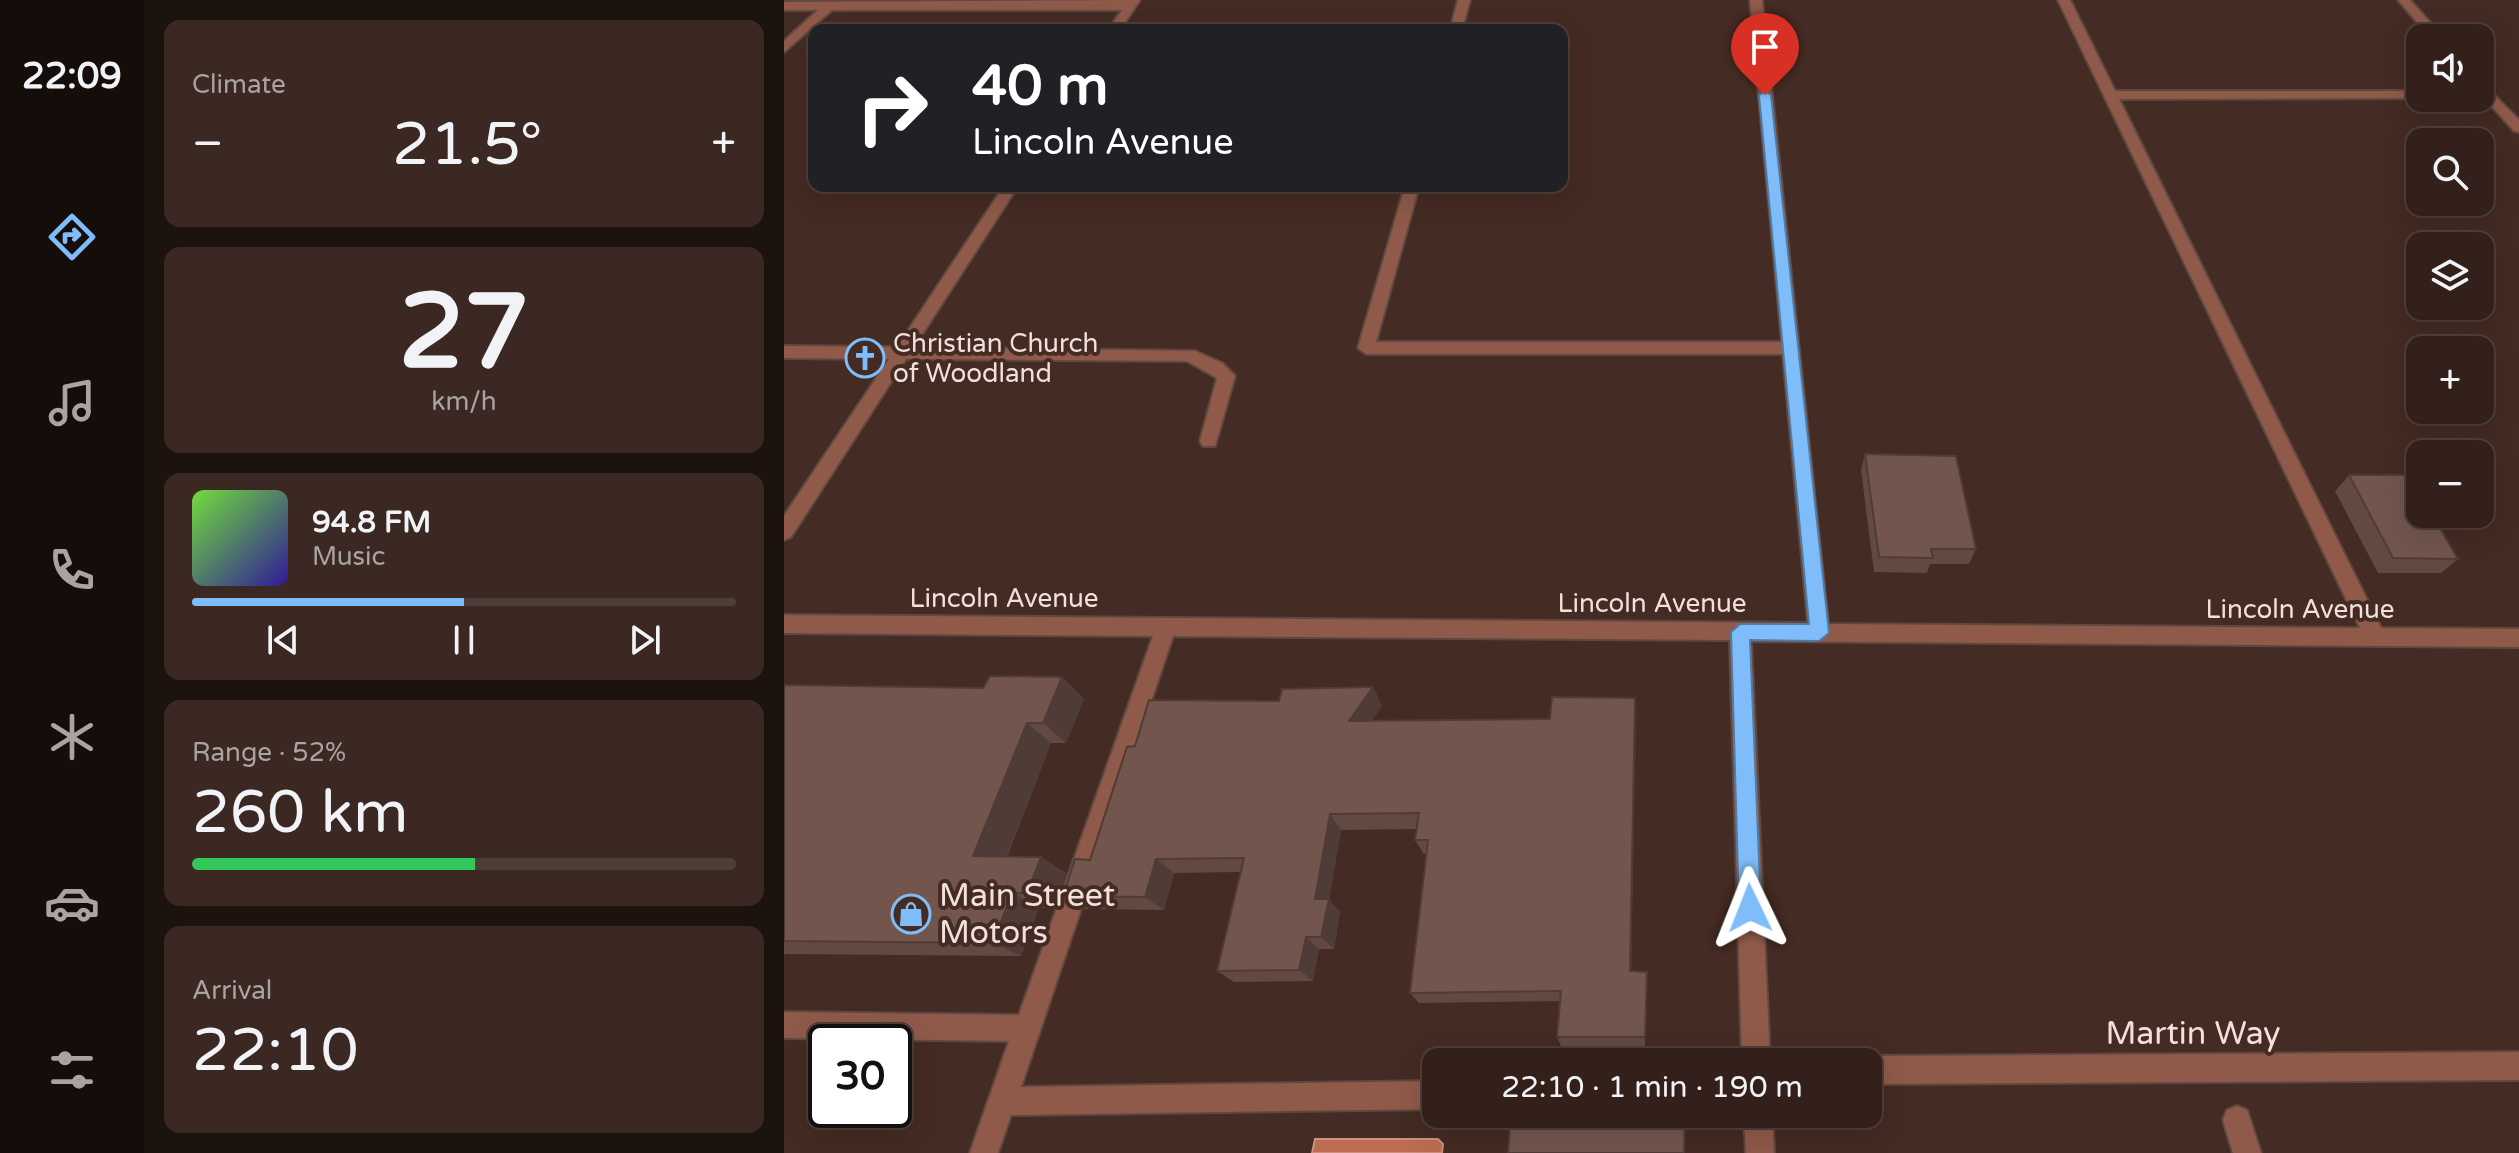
<!DOCTYPE html>
<html lang="en">
<head>
<meta charset="utf-8">
<style>
	:root { --surface:#33201a; --page:#3b2823; --text:#f1f3f6; --muted:#a9a3a2; --line:#4e3e39; --accent:#7fbdfa }
	body { margin:0; font-family:"Varela Round",sans-serif; background:var(--page); color:var(--text); height:100vh; display:flex; flex-direction:column; font-size:30px; white-space:nowrap }
	* { box-sizing:border-box; margin:0 }
	p { font-size:26px; color:var(--muted) }
	.icon { flex:none; width:44px; height:44px; fill:none; stroke:currentColor; stroke-width:2; stroke-linecap:round; stroke-linejoin:round }
	.map { position:relative; flex:1; overflow:hidden }
	.panel { display:flex; flex-direction:column; gap:20px; padding:20px; background:#1c120e; width:640px }
	.panel>* { flex:none }
	.banner { position:absolute; left:24px; top:24px; width:760px; height:168px; border-radius:16px; box-shadow:0 8px 32px #0002,0 0 0 2px var(--line); background:#202124; color:#fff; overflow:hidden }
	.tools { position:absolute; left:1622px; top:24px; display:grid; gap:16px }
	.tools a { display:grid; place-items:center; width:88px; height:88px; border-radius:16px; background:var(--surface); box-shadow:0 8px 32px #0002,0 0 0 2px var(--line); font-size:40px }
	.speed { position:absolute; left:24px; top:1024px; display:flex; gap:16px; font-size:40px; font-weight:700; text-align:center }
	.speed>* { display:grid; place-content:center; width:104px; height:104px; border-radius:50%; background:var(--surface); box-shadow:0 8px 32px #0002,0 0 0 2px var(--line); line-height:1 }
	.speed .limit { border:4px solid #111; border-radius:12px; background:#fff; color:#111 }
	.pin { position:absolute; display:grid; place-items:center; width:68px; height:68px; color:#fff; margin:-82px -34px; border-radius:50% 50% 50% 0; rotate:-45deg; box-shadow:0 0 8px #0007 }
	.pin .icon { rotate:45deg }
	.me { position:absolute; width:88px; margin:-44px; rotate:358deg; stroke-linejoin:round; filter:drop-shadow(0 0 6px #0008) }
	.turn { display:flex; align-items:center; gap:28px; height:168px; padding:0 32px; font-size:36px }
	.turn .icon { width:104px; height:104px; stroke-width:2.5 }
	.turn b { display:block; font-size:56px; line-height:68px }
	.big { font-size:60px; font-weight:600; line-height:1.1 }
	.panel .tile { flex:1; display:flex; flex-direction:column; justify-content:center; gap:12px; min-width:0; padding:0 28px; border-radius:16px; background:var(--page) }
	.panel .dial { align-items:center; gap:0 }
	.dial b { font-size:104px; line-height:1 }
	.song { display:flex; align-items:center; gap:24px }
	.cover { width:96px; height:96px; border-radius:12px; background:linear-gradient(135deg,hsl(100 70% 55%),hsl(250 70% 35%)) }
	.played { height:8px; border-radius:4px; background:linear-gradient(90deg,var(--accent) 50%,var(--line) 50%) }
	.keys { display:flex; justify-content:space-around; direction:ltr }
	.heat { display:flex; justify-content:space-between; align-items:center; font-size:44px; direction:ltr }
	.charge { height:12px; border-radius:6px; background:linear-gradient(90deg,#34c759 52%,var(--line) 0) }
	.trip { position:absolute; left:638px; top:1048px; width:460px; height:80px; border-radius:16px; background:var(--surface); box-shadow:0 8px 32px #0002,0 0 0 2px var(--line); font-weight:600; line-height:80px; text-align:center }
	main { display:flex; flex:1; min-height:0 }
	.tab-bar { display:flex; flex-direction:column; width:144px; justify-content:space-around; align-items:center; background:#140d0a; color:var(--muted) }
	.tab-bar .icon { width:56px; height:56px }
	.tab-bar .active { color:var(--accent) }
	.tab-bar b { font-size:36px; color:var(--text) }
	.map>svg:first-child { display:block }
</style>
</head>
<body>
<main>
<nav class="tab-bar">
<b>22:09</b>
<svg class="icon active" aria-label="directions" viewBox="0 0 24 24"><path d="M12 3l9 9-9 9-9-9zM9 14v-3h6M13 9l2 2-2 2"/></svg>
<svg class="icon" aria-label="music" viewBox="0 0 24 24"><path d="M9 18V5l10-2v13"/><circle cx="6" cy="18" r="3"/><circle cx="16" cy="16" r="3"/></svg>
<svg class="icon" aria-label="phone" viewBox="0 0 24 24"><path d="M5 4h4l2 5-3 2q2 4 5 5l2-3 5 2v4C11 20 4 13 5 4z"/></svg>
<svg class="icon" aria-label="climate" viewBox="0 0 24 24"><path d="M12 3v18M4 7l16 10M4 17L20 7"/></svg>
<svg class="icon" aria-label="car" viewBox="0 0 24 24"><path d="M5 17H2v-5l4-1 3-4h7l3 4 3 1v5h-3M9 17h6M6 11h13"/><circle cx="7" cy="17" r="2"/><circle cx="17" cy="17" r="2"/></svg>
<svg class="icon" aria-label="filters" viewBox="0 0 24 24"><path d="M4 7h16M4 17h16"/><circle cx="9" cy="7" r="2"/><circle cx="15" cy="17" r="2"/></svg>
</nav>
<section class="panel">
<div class="tile"><p>Climate</p>
<div class="heat"><a>−</a><b class="big">21.5°</b><a>+</a></div>
</div>
<div class="tile dial"><b>27</b><p>km/h</p></div>
<div class="tile">
<div class="song"><i class="cover"></i><div><b>94.8 FM</b><p>Music</p></div></div>
<div class="played"></div>
<div class="keys"><svg class="icon" aria-label="previous" viewBox="0 0 24 24"><path d="M18 5L8 12l10 7zM5 5v14"/></svg><svg class="icon" aria-label="pause" viewBox="0 0 24 24"><path d="M8 5v14M16 5v14"/></svg><svg class="icon" aria-label="next" viewBox="0 0 24 24"><path d="M6 5l10 7-10 7zM19 5v14"/></svg></div>
</div>
<div class="tile"><p>Range · 52%</p><b class="big">260 km</b><div class="charge"></div></div>
<div class="tile"><p>Arrival</p><b class="big">22:10</b></div>
</section>
<div class="map">
<svg width="1735" height="1153" viewBox="0 0 1735 1153">
	<rect width="100%" height="100%" fill="#442b23"/>
	<!-- water -->
	<path fill="#bc6d53" stroke="#cc907c" stroke-width="2" d="M531,1139h123l5,5 -1,9h-130z"/>
	<g fill="none" stroke-linecap="round" stroke-linejoin="round">
		<!-- minor casing -->
		<g stroke="#604840" stroke-width="4">
			<path id="minor" d="M344,0h12l-20,30h-12l14,-20h-290l-48,42v-11l34,-31h-34v-8z
				M674,0h12l-8,30h-12z
				M966,0h12l66,624 532,4 -302,-628h12l45,91h305v7h4l-305,1 262,529 138,1v18l-768,-6 19,421h-28l-12,-422 -557,-4 -152,451 415,-6v28l-425,6 -13,38h-28l39,-112 -225,-3v-26l235,3 134,-379 -369,-3v-18l1024,8 -25,-269h-417l-8,-6 47,-162h14l-43,156h406z
				M1614,0h12l34,38h-13z
				M1696,81l39,39v12l-5,-1 -34,-38z
				M220,186h14l-104,161 281,4 27,12 13,13 -20,70h-12l-3,-5 17,-63 -30,-17 -281,-2 -115,178 -7,3v-24l105,-157 -105,-1v-12l113,1z
				M1735,1052v28l-651,4v-22h-10l10,-6z
				M1453,1106l10,4 14,43h-28l-10,-33 4,-10z
				M960,1114h28l2,39h-28z"/>
		</g>
		<!-- minor -->
		<use href="#minor" fill="#8f5a49" fill-rule="evenodd"/>
	</g>
	<!-- wall -->
	<path fill="#624a42" d="M1081,454l111,95 -7,15h-39l-3,9 -53,-1 -13,-102z
		M1565,475l109,84 -17,14h-63l-43,-82z
		M278,677l22,22 -18,44h-15l-44,114h34l25,16 -12,35h-15l-18,48 -236,-2 -1,2v-271l199,3z
		M589,687l9,19 -11,15 179,-2 85,-21 -4,273 16,1 -2,74h-84l-4,-9 3,-36 -141,2 -9,-10 16,-139h-2l-9,-14 2,-11 -76,1 -12,70 11,12 -6,37h-15l-6,32 -79,1 -17,-11 24,-99 -67,1 -10,37 -80,-1 -21,-13 27,-36 45,-114 144,-45z"/>
	<!-- shaded-wall -->
	<path fill="#503c36" d="M278,677l22,22 -18,44 -23,-20z
		M589,687l9,19 -23,33 -10,-18z
		M851,698l1,18 -5,266 -1,-11z
		M243,723l24,20 -51,130 -27,-17z
		M546,814l11,16 -12,70 11,12 -6,37 -13,-12 -6,-38z
		M257,857l25,16 -12,35 -27,-15z
		M372,859l18,14 -10,37 -19,-13z
		M228,893l27,15 -18,48 -28,-13z
		M522,937l13,12 -6,32 -14,-11z"/>
	<!-- building -->
	<path fill="#72564d" stroke="#503c36" stroke-width="2" d="M1081,454l91,2 20,93h-45l2,9 -54,-1z
		M1565,475h61l10,18v21h12l26,45 -65,-1z
		M206,676l72,1 -19,46h-16l-54,133 68,1 -14,36h-15l-19,50 -209,-2v-256l199,3z
		M589,687l-24,34 201,-2 2,-22 83,1 -5,273 17,1 -2,65h-88l4,-46 -151,2 18,-153h-13l4,-27 -89,1 -15,85h14l-8,38h-15l-7,33 -82,1 27,-113 -88,1 -11,38 -82,-1 12,-37 15,1 37,-113 8,-1 14,-46 130,1 3,-12z
		M727,1114h174l-1,39h-176z"/>
	<!-- route -->
	<path fill="#7fbdfa" stroke="#537ba2" stroke-width="2" d="M981,91l6,4 58,538 -10,8 -69,-1 11,268 -3,8 -8,3 -8,-3 -3,-8 -8,-276 9,-8h69l-50,-529z"/>
	<!-- icons -->
	<defs>
		<g id="church-ring" transform="scale(2)"><circle r="9.5" fill="#442b23" stroke="#7fbdfa" stroke-width="1.5"/><path d="M-1.2-6h2.4v3.5h3.3v2.4h-3.3V6h-2.4V-.1h-3.3v-2.4h3.3Z" fill="#7fbdfa"/></g>
		<g id="shop-ring" transform="scale(2)"><circle r="9.5" fill="#442b23" stroke="#7fbdfa" stroke-width="1.5"/><path d="M-5-2.5h2.3a2.7 3.5 0 0 1 5.4 0H5L5.5 6h-11ZM-1.5-2.5h3a1.5 2.3 0 0 0-3 0Z" fill="#7fbdfa"/></g>
	</defs>
	<g fill-rule="evenodd">
		<use href="#church-ring" x="81" y="358"/>
		<use href="#shop-ring" x="127" y="914"/>
	</g>
	<g text-anchor="middle" dominant-baseline="central" stroke-width="8" stroke-linejoin="round" paint-order="stroke">
		<!-- poi labels -->
		<g font-size="26" fill="#f2e1db" stroke="#442b23" text-anchor="start">
			<text x="109" y="343">Christian Church<tspan x="109" dy="30">of Woodland</tspan></text>
		</g>
		<!-- street labels -->
		<g font-size="26" fill="#f2e1db" stroke="#442b23">
			<text x="220" y="598">Lincoln Avenue</text>
			<text x="868" y="603">Lincoln Avenue</text>
			<text x="1516" y="609">Lincoln Avenue</text>
		</g>
		<!-- near-poi labels -->
		<g font-size="32" fill="#f2e1db" stroke="#442b23" text-anchor="start">
			<text x="155" y="896">Main Street<tspan x="155" dy="37">Motors</tspan></text>
		</g>
		<!-- near-street labels -->
		<g font-size="32" fill="#f2e1db" stroke="#442b23">
			<text x="1409" y="1034">Martin Way</text>
		</g>
	</g>
</svg>
<div class="tools">
<a><svg class="icon" aria-label="sound" viewBox="0 0 24 24"><path d="M4 9h4l5-4v14l-5-4H4zM17 9q2 3 0 6"/></svg></a>
<a><svg class="icon" aria-label="search" viewBox="0 0 24 24"><circle cx="10" cy="10" r="6"/><path d="M15 15l6 6"/></svg></a>
<a><svg class="icon" aria-label="layers" viewBox="0 0 24 24"><path d="M12 4l9 5-9 5-9-5zM3 14l9 5 9-5"/></svg></a>
<a>+</a>
<a>−</a>
</div>
<div class="speed"><div class="limit">30</div></div>
<div class="pin" style="left:981px;top:95px;background:#d93025"><svg class="icon" aria-label="arrive" viewBox="0 0 24 24"><path d="M6 21V4h12l-3 4 3 4H6"/></svg></div>
<svg class="me" style="left:966px;top:908px" viewBox="-20 -20 40 40"><path d="M0-17L14 15 0 8-14 15z" fill="#7fbdfa" stroke="#fff" stroke-width="4"/></svg>
<div class="trip">22:10 · 1 min · 190 m</div>
<div class="banner">
<div class="turn"><svg class="icon" aria-label="right" viewBox="0 0 24 24"><path d="M7 20v-9h11M14 6l5 5-5 5"/></svg><div><b>40 m</b>Lincoln Avenue</div></div>
</div>
</div>
</main>
</body>
</html>
